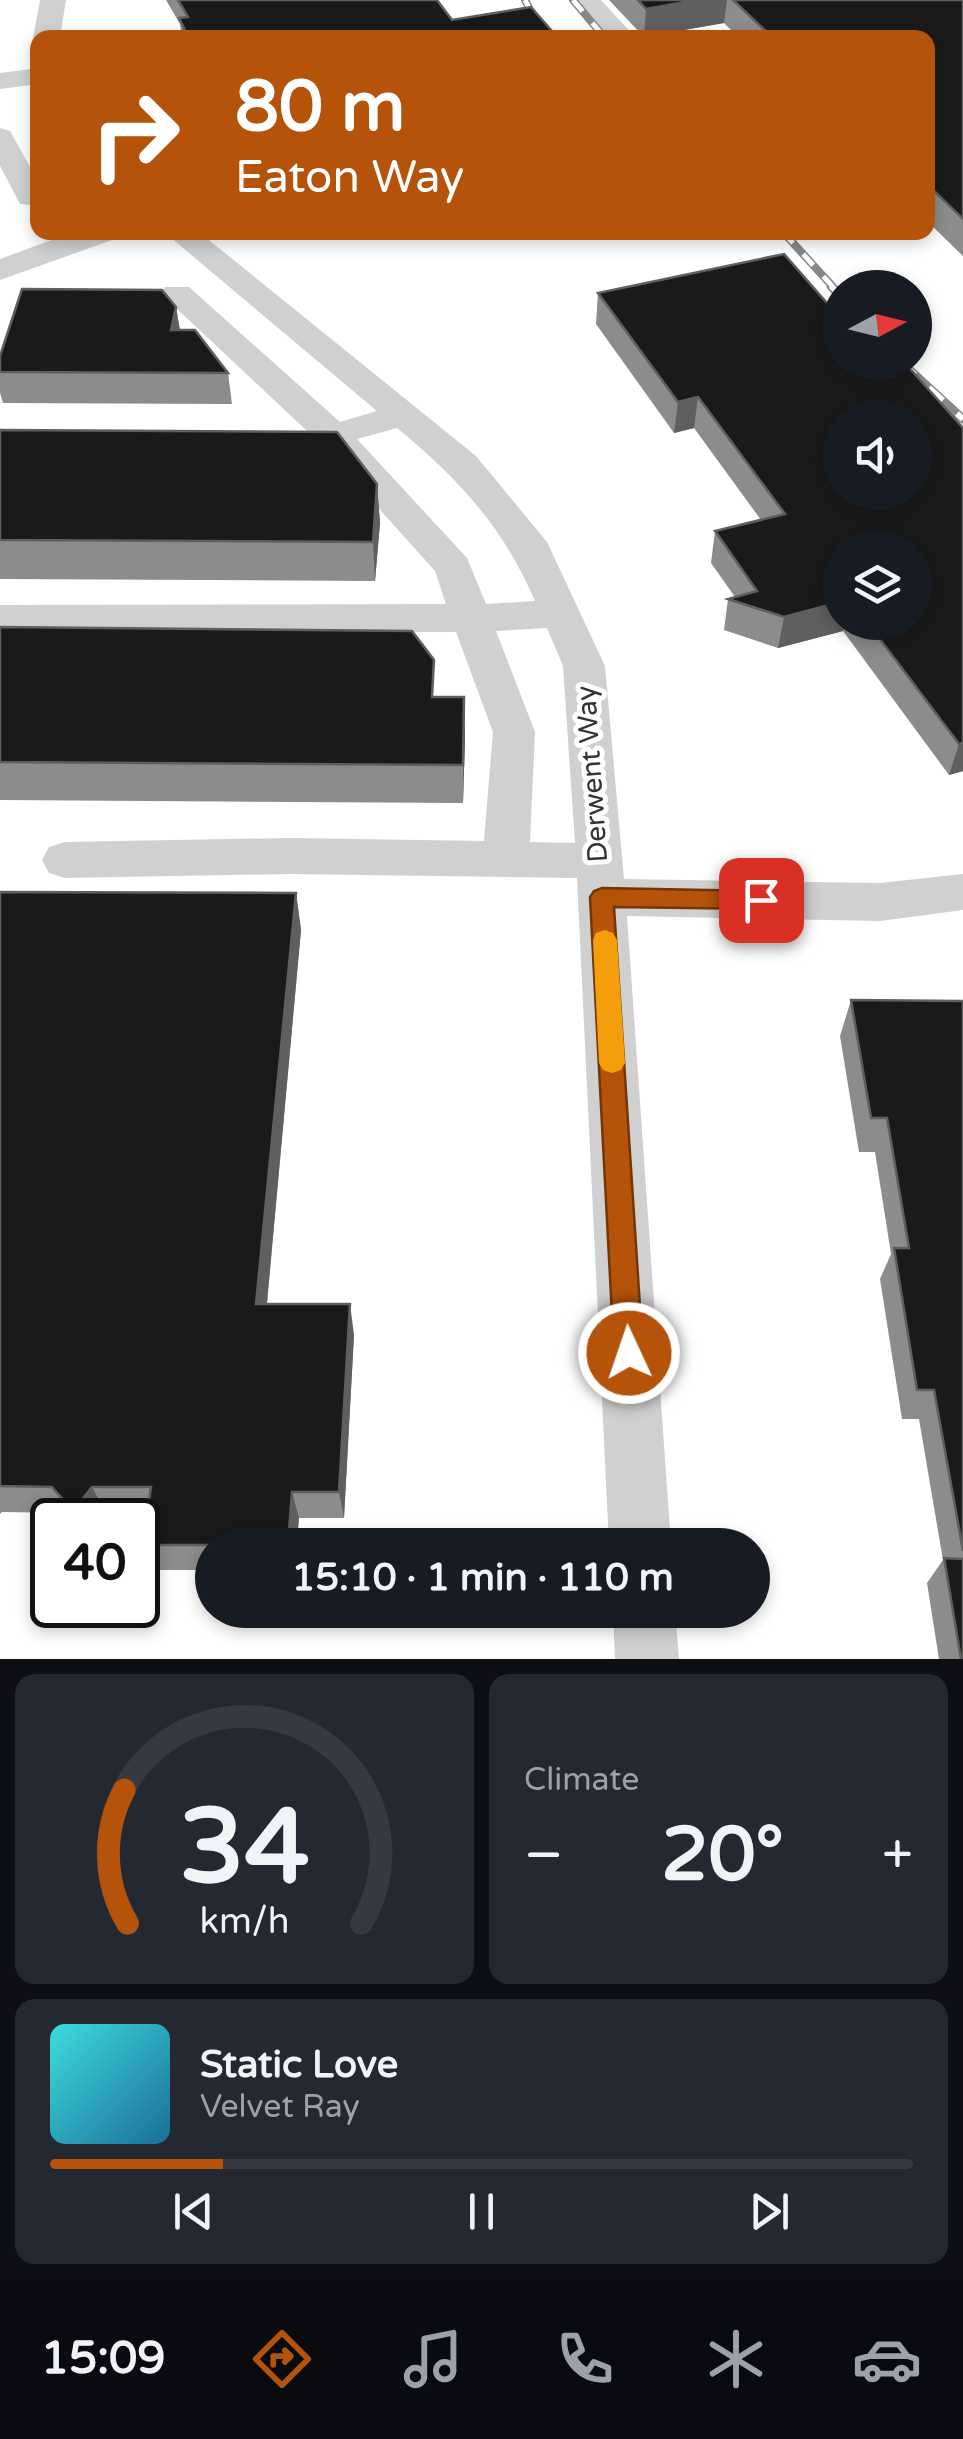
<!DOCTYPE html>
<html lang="en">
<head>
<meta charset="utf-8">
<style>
	:root { --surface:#171b24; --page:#242831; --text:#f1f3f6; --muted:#9ea1a6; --line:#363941; --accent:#b45309 }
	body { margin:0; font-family:"Varela Round",sans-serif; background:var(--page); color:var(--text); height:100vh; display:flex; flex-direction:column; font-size:38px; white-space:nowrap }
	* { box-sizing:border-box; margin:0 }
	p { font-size:32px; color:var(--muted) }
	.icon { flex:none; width:55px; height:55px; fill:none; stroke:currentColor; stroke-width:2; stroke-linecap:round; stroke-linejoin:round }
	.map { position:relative; height:1659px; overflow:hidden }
	.drawer { display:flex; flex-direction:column; gap:15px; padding:15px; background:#0d0f14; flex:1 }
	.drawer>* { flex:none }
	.guide { position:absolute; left:30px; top:30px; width:905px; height:210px; border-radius:20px; box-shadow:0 5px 15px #0003; background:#b45309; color:#fff; overflow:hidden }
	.needle { width:65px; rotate:83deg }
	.tools { position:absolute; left:822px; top:270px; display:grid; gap:20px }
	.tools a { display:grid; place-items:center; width:110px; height:110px; border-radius:50%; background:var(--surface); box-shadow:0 5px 15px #0003; font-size:50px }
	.speed { position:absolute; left:30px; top:1498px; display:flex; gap:20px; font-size:50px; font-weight:700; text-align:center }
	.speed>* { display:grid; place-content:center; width:130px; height:130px; border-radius:50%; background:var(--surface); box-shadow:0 5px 15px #0003; line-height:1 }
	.speed .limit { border:5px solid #111; border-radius:15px; background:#fff; color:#111 }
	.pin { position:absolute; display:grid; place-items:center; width:85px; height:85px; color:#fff; margin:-42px; border-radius:20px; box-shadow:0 5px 15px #0006 }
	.me { position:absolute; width:110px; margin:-55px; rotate:357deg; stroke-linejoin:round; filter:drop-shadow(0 0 8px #0008) }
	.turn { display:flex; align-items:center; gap:35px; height:210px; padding:0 40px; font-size:45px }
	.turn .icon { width:130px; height:130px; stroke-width:2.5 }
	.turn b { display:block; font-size:70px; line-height:85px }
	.big { font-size:75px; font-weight:700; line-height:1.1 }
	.drawer .card { flex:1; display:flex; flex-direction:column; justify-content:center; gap:15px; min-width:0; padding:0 35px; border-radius:20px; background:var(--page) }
	.drawer .dial { align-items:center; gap:0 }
	.dial svg { height:260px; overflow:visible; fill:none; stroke:var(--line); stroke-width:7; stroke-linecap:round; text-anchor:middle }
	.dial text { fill:var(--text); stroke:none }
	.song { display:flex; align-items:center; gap:30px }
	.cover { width:120px; height:120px; border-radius:15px; background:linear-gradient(135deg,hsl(180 70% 55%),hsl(200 70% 35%)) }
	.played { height:10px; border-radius:5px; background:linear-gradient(90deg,var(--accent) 20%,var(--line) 20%) }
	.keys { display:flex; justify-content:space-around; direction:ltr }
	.heat { display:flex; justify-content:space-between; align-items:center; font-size:55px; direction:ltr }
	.drawer .tiles { flex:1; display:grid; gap:15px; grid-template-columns:1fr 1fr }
	.card:last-child { grid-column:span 2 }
	.trip { position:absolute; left:195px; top:1528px; width:575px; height:100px; border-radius:50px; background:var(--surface); box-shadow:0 5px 15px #0003; font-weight:700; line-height:100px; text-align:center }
	.menu { display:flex; height:160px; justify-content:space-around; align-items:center; background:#090b0e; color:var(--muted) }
	.menu .icon { width:70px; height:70px }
	.menu .on { color:var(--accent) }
	.menu b { font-size:45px; color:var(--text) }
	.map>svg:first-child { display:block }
</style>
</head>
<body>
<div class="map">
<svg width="963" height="1659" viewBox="0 0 963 1659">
	<rect width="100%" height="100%" fill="#fff"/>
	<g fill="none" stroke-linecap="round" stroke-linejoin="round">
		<!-- minor -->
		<path fill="#d0d0d0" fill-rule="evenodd" d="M40,0h26l-6,38h-22v6l-5,-6z
			M573,0h28l35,38h-28z
			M38,68v16l-38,5v-16z
			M0,128l10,3 28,50v25l-18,-2 -20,-38z
			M73,232h46l-4,7 -115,41v-21z
			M164,232h35l277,224 71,86 58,124 19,213 256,4 83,-9v36l-83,11 -253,-5 44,629h-62l-32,-667 -286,-4 -226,4 -16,-5 -7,-13 7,-13 16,-5 226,-4 193,3 9,-109 -37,-100 -456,1v-28l446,-1 -11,-33 -115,-128 -159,-149 4,-7h24l151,135 37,-11zM397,428c61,50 107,100 138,173l-49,3 -19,-46 -110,-119zM547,628l16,38 12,177 -45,-1 5,-110 -39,-101z
			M613,1610h62l4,49h-64z"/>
		<!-- rail-far1 casing -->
		<g stroke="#888" stroke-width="8">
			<path id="rail-far1" d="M525,0l19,38
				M573,0l32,38
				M783,232l51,56"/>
		</g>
		<!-- rail casing -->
		<g stroke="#888" stroke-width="9">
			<path id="rail" d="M831,286l9,9
				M901,362l62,57"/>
		</g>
		<!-- rail-far1 -->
		<use href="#rail-far1" stroke="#fff" stroke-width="5" stroke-dasharray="15" stroke-linecap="butt"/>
		<!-- rail -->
		<use href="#rail" stroke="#fff" stroke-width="6" stroke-dasharray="19" stroke-linecap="butt"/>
	</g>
	<!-- wall -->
	<path fill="#8c8c8c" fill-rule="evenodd" d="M166,0h271l15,20 106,18h-376l-2,-14z
		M609,0h354v256l-35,-34v-184h-189l-15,-15 -80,14z
		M598,293l242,69h64l59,409 -14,4 -106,-144 -65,17 -54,-18 4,-31 7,-2 -24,-34 4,-32 46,-11 -67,-92 -20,5 -78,-109zM840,548l75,74h-75z
		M176,307l4,23 48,43 4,31 -229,-1 -3,-10v-37z
		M0,430l377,54 3,39 -5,58 -375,-2z
		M0,627l435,70 30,39 -2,67 -463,-3z
		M0,892l296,1 5,37 -34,374 87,31 -10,183h-45l-87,27v25h-57l-12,-25 4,-32h-41l-6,7h-26l-6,-7 -66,-1 -2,2z
		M851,1000l112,1v658h-24l-12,-76 16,-23 -24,-141h-17l-22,-140 11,-25 -16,-102h-16l-19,-116z"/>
	<!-- shaded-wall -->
	<path fill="#5f5f5f" d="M697,0h30l-3,23 -80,14 2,-28z
		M176,307l5,31 -10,-8z
		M698,397l-4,31 -20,5 4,-31z
		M377,484l3,39 -5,58 -2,-39z
		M840,602v20h5l-2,9 -65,17 6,-31z
		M464,697l1,39 -2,67v-38z
		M963,743v28l-14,4 10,-31z
		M296,893l5,37 -37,404 -8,-30z
		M350,1304l4,31 -10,183 -5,-26z
		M92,1487l14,26 -6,7h-22l-5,-9z
		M292,1492l7,26 -2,27h-9z"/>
	<!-- building -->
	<path fill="#1a1a1a" stroke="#5f5f5f" stroke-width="2.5" fill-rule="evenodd" d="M178,0h259l15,20 79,-13 27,31h-369l-10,-20 9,-1z
		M638,0h59l-51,9z
		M733,0h230v219l-35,-34v-147h-155z
		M784,254l56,64v44h64l59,66v315l-4,1 -92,-122h48v-74h-75v54l-56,15 -56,-18 29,-8 -42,-60 70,-17 -87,-117 -20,5 -80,-109zM840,418h75v74h-75z
		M22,289l140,1 14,17 -5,23h24l33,43 -228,-1v-16z
		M0,430l337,2 40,52 -4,58 -373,-2z
		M0,627l412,4 22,29 -2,37h32l-1,68 -463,-3z
		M0,892l296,1 -40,411h94l-11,188h-47l-4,53h-145l8,-58h-59l-19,24 -21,-24 -52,-1z
		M851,1000l112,1v550l-29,-161h-17l-23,-142h15l-22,-130h-16z
		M944,1558l19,1v100h-2z"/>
	<!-- route -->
	<path fill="#b45309" stroke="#753606" stroke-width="2.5" d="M602,888l159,3 8,2 4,7 -4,7 -8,2 -147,-2 29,446 -4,10 -10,4 -10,-4 -5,-10 -24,-456 4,-6z"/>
	<!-- slow -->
	<path fill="#f59e0b" d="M605,930l8,3 4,7 8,123 -4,7 -9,3 -9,-3 -4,-7 -6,-123 3,-7z"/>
	<g text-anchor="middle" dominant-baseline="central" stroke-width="10" stroke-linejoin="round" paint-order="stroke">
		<!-- street labels -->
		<g font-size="28" fill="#333" stroke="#fff">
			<text transform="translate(592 774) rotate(-94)">Derwent Way</text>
		</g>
	</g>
</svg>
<div class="tools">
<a><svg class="needle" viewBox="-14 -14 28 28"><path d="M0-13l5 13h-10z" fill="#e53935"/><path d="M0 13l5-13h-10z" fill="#9ea1a6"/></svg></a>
<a><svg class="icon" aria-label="sound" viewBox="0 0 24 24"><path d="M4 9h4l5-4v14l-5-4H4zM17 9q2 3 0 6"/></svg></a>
<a><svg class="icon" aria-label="layers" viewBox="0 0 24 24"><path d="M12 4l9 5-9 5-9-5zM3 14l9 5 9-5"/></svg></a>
</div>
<div class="speed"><div class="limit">40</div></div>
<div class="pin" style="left:761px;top:900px;background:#d93025"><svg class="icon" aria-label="arrive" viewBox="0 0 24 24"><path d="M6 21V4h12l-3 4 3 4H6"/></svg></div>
<svg class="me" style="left:629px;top:1353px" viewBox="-20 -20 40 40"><circle r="17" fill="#b45309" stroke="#fff" stroke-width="3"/><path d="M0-11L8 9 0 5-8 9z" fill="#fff"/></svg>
<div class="trip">15:10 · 1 min · 110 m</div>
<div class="guide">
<div class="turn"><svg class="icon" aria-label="right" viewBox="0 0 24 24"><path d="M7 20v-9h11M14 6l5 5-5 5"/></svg><div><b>80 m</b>Eaton Way</div></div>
</div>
</div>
<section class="drawer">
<div class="tiles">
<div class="card dial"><svg viewBox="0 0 100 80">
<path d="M14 69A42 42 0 1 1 86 69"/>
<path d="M14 69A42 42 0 0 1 13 28" stroke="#b45309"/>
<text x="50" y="56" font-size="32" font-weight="700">34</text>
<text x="50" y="72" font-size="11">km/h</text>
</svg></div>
<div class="card"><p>Climate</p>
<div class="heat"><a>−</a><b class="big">20°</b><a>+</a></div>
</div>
<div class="card">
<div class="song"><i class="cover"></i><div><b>Static Love</b><p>Velvet Ray</p></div></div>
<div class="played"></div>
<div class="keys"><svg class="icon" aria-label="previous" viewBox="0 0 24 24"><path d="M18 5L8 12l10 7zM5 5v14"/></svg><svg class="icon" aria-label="pause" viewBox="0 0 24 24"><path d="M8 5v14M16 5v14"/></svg><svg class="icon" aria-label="next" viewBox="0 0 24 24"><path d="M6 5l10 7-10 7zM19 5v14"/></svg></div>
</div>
</div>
</section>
<nav class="menu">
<b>15:09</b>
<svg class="icon on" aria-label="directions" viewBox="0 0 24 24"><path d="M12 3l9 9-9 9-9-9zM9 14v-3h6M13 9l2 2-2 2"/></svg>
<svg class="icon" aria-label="music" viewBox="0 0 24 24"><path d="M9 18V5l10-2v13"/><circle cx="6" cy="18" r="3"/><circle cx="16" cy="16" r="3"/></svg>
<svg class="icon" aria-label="phone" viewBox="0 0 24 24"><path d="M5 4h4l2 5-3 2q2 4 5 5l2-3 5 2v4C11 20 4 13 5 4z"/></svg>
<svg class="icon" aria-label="climate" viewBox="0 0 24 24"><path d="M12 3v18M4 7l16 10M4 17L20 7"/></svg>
<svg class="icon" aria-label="car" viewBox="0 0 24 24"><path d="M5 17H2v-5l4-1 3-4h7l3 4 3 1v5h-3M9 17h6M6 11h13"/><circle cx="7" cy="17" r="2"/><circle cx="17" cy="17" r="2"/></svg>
</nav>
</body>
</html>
